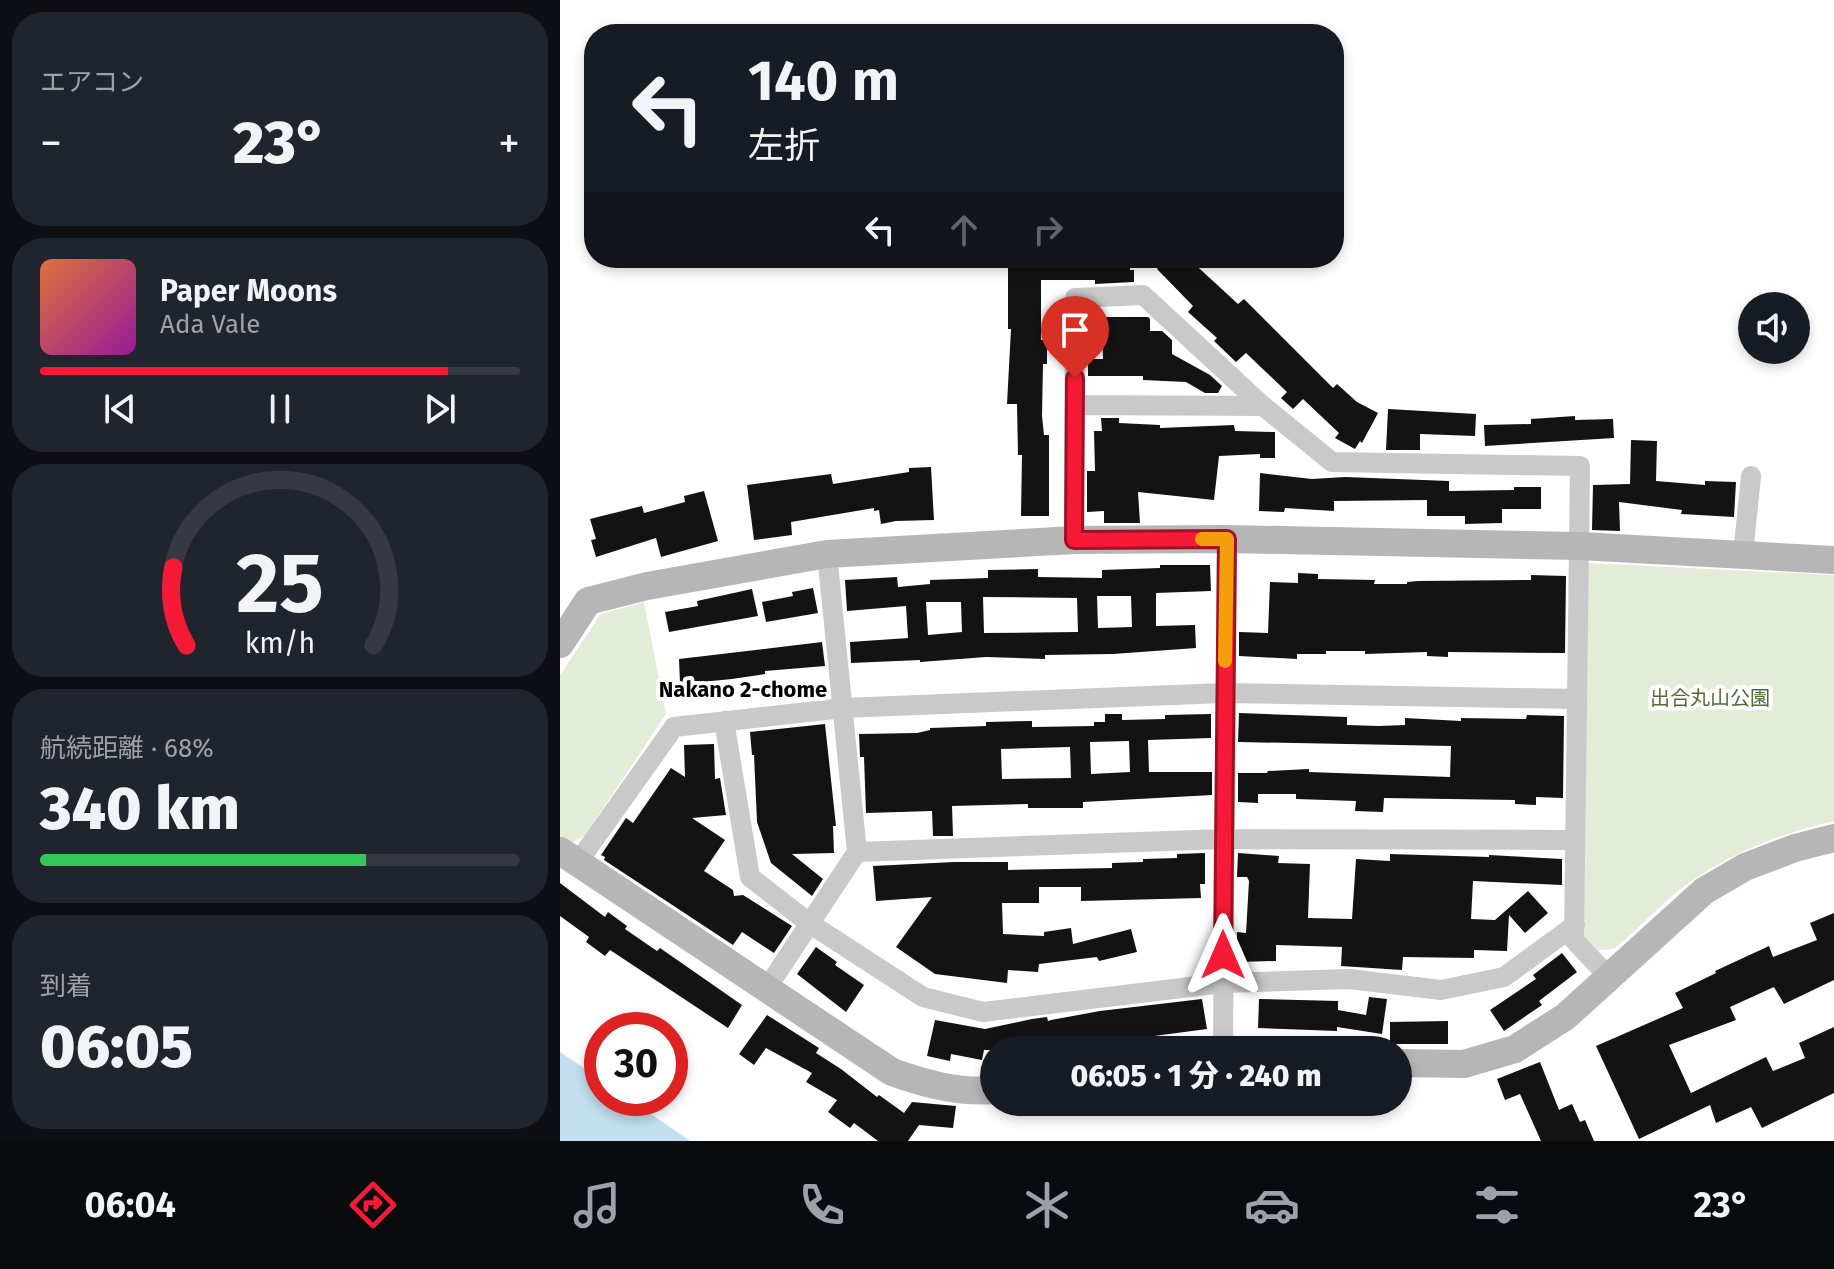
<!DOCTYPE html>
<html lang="ja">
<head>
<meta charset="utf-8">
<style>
	:root { --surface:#171b24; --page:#20242c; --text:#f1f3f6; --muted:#9ea1a6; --line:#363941; --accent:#f71a37 }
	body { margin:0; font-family:"Fira Sans","Noto Sans JP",sans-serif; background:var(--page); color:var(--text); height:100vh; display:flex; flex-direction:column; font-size:30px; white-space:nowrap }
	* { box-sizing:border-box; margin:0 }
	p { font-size:26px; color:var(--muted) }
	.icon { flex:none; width:44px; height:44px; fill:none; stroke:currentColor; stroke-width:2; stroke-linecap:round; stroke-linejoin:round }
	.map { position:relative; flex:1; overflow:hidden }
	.side { display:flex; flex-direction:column; gap:12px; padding:12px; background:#0d0f14; width:560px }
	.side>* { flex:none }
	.top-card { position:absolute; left:24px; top:24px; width:760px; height:244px; border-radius:32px; box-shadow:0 4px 12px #0003; background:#171b24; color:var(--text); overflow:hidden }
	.fabs { position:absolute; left:1178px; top:292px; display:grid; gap:16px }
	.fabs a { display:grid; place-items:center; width:72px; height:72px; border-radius:50%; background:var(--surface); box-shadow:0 4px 12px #0003; font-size:40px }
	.speed { position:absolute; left:24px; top:1012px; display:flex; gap:16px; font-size:40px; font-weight:700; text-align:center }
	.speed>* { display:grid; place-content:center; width:104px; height:104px; border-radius:50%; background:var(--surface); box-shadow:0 4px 12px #0003; line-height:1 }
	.speed .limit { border:12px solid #d22; background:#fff; color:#111 }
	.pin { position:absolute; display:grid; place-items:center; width:68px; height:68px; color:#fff; margin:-82px -34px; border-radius:50% 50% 50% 0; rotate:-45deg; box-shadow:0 0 8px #0007 }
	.pin .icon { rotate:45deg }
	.me { position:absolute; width:88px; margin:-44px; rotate:0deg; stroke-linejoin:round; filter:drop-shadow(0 0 6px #0008) }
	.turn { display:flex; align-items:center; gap:28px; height:168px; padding:0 32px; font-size:36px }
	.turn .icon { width:104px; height:104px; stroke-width:2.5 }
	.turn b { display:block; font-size:56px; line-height:68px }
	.lanes { display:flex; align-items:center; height:76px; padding:0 32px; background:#0003; justify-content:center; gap:40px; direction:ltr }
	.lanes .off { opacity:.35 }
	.big { font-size:60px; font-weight:800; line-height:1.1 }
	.side .card { flex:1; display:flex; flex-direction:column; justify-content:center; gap:12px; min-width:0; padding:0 28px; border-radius:32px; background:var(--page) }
	.side .dial { align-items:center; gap:0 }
	.dial svg { height:208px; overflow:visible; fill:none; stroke:var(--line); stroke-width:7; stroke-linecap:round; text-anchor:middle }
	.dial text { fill:var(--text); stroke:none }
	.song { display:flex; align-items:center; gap:24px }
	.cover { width:96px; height:96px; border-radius:12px; background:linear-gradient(135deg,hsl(20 70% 55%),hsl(300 70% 35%)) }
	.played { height:8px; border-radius:4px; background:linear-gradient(90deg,var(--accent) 85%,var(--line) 85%) }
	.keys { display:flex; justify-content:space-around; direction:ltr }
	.heat { display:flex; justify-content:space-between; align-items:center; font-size:44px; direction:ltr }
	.charge { height:12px; border-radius:6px; background:linear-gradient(90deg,#34c759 68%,var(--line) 0) }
	.trip { position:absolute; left:420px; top:1036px; width:432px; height:80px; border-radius:40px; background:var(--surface); box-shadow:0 4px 12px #0003; font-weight:800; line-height:80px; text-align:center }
	.tab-bar { display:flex; height:128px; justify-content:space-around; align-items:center; background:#090b0e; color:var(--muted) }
	.tab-bar .icon { width:56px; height:56px }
	.tab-bar .selected { color:var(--accent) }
	.tab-bar b { font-size:36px; color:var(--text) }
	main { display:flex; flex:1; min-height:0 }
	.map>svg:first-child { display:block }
</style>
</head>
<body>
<main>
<section class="side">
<div class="card"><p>エアコン</p>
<div class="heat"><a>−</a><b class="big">23°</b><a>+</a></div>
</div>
<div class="card">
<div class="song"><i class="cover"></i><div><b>Paper Moons</b><p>Ada Vale</p></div></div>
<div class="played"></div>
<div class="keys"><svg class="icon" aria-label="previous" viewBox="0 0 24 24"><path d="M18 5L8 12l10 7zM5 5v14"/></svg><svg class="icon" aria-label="pause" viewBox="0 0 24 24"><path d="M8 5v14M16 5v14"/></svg><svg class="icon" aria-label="next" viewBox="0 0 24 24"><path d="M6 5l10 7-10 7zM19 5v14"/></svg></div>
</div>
<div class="card dial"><svg viewBox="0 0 100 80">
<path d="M14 69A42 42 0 1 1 86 69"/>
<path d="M14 69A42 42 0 0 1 9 39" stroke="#f71a37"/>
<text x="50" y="56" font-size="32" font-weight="700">25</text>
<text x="50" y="72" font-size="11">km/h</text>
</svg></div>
<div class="card"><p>航続距離 · 68%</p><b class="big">340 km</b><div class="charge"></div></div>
<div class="card"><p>到着</p><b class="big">06:05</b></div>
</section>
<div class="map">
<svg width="1274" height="1141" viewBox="0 0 1274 1141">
	<rect width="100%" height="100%" fill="#fff"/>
	<!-- green -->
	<path fill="#e3ecd7" d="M1027,563l247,12v246c-54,12 -112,35 -156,70 -22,18 -42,40 -64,58l-16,1 -14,-13z
		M84,602l22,112 -81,121 -17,10 -8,-6v-164l41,-61z"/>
	<!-- water -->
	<path fill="#c1dfee" d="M0,1052l42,28v18h26l62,43h-130z"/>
	<!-- building -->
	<path fill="#131313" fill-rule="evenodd" d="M448,258h122v12h4v12l-39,2v-4h-54v60h6v24h-4l-1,52 2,19h5v81h-28l1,-61h-4l-1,-51h-10l4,-75h-3z
		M607,258h21l50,46 6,-5 89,89 4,-4 20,18 21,11 -16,30 -2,-2 -5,8 -20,-11 4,-5 -36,-34 -10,10 -12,-11 6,-6 -41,-39 -10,9 -22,-21 3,-3 -29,-26 5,-6 -36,-37z
		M542,317h46l2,2v12h12l10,9v14l38,21 12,11 -4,7h-13l-19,-11 -43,-2v-4h-55v-17h15z
		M828,409l88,5 -1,22 -55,-2v16h-34z
		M1015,416v4l38,-1 1,19 -129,8 -1,-21 47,-1v-5z
		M541,418h18v5l41,2v3l74,-3 1,6 40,1v26h-15v-4l-41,2 -5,44 -76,-8 2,31h-36v-12l-17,1v-41h8l-1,-40h8z
		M1071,440l26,1 -1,40 49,4v-4l31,1 -2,35 -53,-3 1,-4 -63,-8 1,29 -28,-1 1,-45 37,-1z
		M371,467l3,53 -38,1 -15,3 -2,-14 -5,1v-3l-83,14 1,13 -38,5 -7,-55 84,-11 2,10 76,-12v-4z
		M700,473l52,6 33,-2 104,4v10l65,-1v-3h27v22h-39v14l-37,1v-8h-38v-16l-93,1v10l-49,-3 -1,4 -25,-1z
		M144,491l14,50 -57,16 -5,-19 -60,19 -5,-17 5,-1 -6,-20 52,-13 2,7 41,-11 -1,-6z
		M600,565h50l1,26 -55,2v33l39,-1 1,23 -83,6 -68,1v4l-59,-2 -66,5v-2l-69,3 -1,-21 58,-4 -2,-32 -59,5 -2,-31 52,-3 1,10 32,-3v-4l58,-2v-8l50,-1v8l64,1v-8l58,-2zM537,596h34l1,31 -34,1zM423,597l94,1 1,34 -94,1zM366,602h35l1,30 -34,3z
		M738,573l20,1v5l57,1 -1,4h33v-2l11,-1 113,-1v-5l35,1 -1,77 -117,-1v5l-21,-1v-4l-62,2v-3h-39v3h-29v5l-58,-3v-24l29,1 2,-51 28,1z
		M253,588l5,25 -52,9 -4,-20 31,-6 -1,-4z
		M192,589l6,27 -89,16 -4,-20 33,-6 -1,-5z
		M262,642l3,24 -60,5v3l-33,5 -52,5 -1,-25z
		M679,713l108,4v8l32,1 26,-1v-7l56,3v-3l65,1 1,-4 37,1 -1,82 -27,-1v8l-21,-1v-4l-131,-2 -1,14 -28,-1 1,-10 -60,-2v-5h-38v9l-20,-1v-29h29l1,-2 41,-2v3l141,5 1,-31 -213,-4z
		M545,714h17v6l43,-1v-4l46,-1v24l-63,2 1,32h63v23l-129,7v6h-55v-4l-76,2 1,30h-20l-1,-25 -66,2 -2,-56h-4l-1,-23 58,-1 13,-3v-2l56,-2v-4l46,-1v6l62,-1v-4h11zM569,741l1,31 -39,2 -1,-32zM510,747l1,31 -69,1 -1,-30z
		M265,724l11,102h-3l1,27 -42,1 31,25 -11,17 -41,-33 -14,-41 -3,-67h-2l-2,-23z
		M154,744l1,35 5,-1 6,37 -34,3 33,22 -21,31 29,19 1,6 9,-1 49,31 -18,27 -32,-21 -9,13 -129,-85 1,-3 -4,-2 25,-37 7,5 38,-55 14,9 -1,-32z
		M645,853v31h-5l1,14 -120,3v-14h-42v16h-37l1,31 41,2v-4l27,-4 2,16 58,-15 6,23 -38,9 -2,-4 -58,7 -1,8 -30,-2 -1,13 -72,-9 -39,-27 36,-50 -56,4 -3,-35 81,-4h54v8l104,-2v-5l31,-1v-3l34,-1v-4z
		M678,853l41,3 -1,7 32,1 -2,54 44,1 4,-60 34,2v-7l99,3v-2l73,4v26l-89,-4 -2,38 24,1 33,-29 20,22 -23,20 -16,-18 -2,36 -33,-1v8l-71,-1 -1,13 -61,-4 1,-19 -66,-2v16l-39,1v-30l9,1 3,-52 -2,-4h-10z
		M0,883l45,34 3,-5 19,14 -2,3 32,22 3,-3 82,57 -14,23 -118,-78 -5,6 -19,-14 3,-5 -29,-21z
		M1274,913v67l-50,24 -10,-17 -44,20 6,13 -67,25 22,48 75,-36 7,14 32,-13 -6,-15 35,-16v66l-72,35 -11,-21 -35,16 -6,-18 -71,34 -43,-93 87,-38 -8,-15 41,-20 -1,-2 54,-25 4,11 44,-17 -7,-17z
		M256,947l21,15 -2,3 29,20 -18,27 -49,-38z
		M1002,953l15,19 -38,29 3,4 -38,26 -14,-21 46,-31 -3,-4z
		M809,997l18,2 -5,35 -45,-7v4l-79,-3 1,-29 79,2v9l28,5z
		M642,999l5,30 -83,11 2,10h-142l-2,10 -31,-6 -1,7 -23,-5 8,-36 50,9 47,-10 15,-2 1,4 3,-1 49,-9z
		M207,1015l52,33 -3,5 25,16 36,28 2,-2 25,18 8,-11 44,4 -3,22 -34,-3 -11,16h-30l-24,-18 -4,5 -22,-16 9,-12 -31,-18 6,-9 -46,-25 -12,17 -15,-11z
		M888,1021v23h-58v-22z
		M980,1062l19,48 13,-6 8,18 5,-2 9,21h-53l-21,-47 -15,6 -8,-21z"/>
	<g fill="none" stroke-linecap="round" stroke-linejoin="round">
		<!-- street -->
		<path stroke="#c9c9c9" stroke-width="20" d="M515,405l188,1
			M514,540l1,-242 68,-3 120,111 69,56 248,4 -6,474 34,36
			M1183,555l8,-79
			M164,721l26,156 59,46 114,74 60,15 240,-29 126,-4 92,11 63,-13 71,-52
			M297,852l367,-13 351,1
			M18,862l96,-135 169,-19 381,-15 353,6
			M207,988l90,-136 -30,-298
			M663,1050l4,-511"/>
		<!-- secondary -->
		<path stroke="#b6b6b6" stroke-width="28" d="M0,644l28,-43 59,-15 180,-32 247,-14 153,-1 353,7 254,14
			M0,851l332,221c34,12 66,21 102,18
			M838,1063l66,1 51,-15 50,-32 139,-126 41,-24 50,-19 39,-10"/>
	</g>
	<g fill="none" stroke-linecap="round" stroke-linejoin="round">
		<!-- route casing -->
		<g stroke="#a11124" stroke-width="20">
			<path id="route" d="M515,378l-1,162 153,-1 -4,416"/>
		</g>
		<!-- route -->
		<use href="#route" stroke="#f71a37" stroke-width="14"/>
		<!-- slow -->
		<path stroke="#f59e0b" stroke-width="14" d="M642,539h25l-2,122"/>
	</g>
	<g text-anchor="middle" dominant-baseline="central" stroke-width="8" stroke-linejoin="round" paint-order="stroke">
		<!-- park labels -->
		<g font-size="20" fill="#526b35" stroke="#fff">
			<text x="1150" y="698">出合丸山公園</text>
		</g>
		<!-- neighbourhood labels -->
		<g font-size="22" font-weight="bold" fill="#000" stroke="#fff">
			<text x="183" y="689">Nakano 2-chome</text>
		</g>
	</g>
</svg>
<div class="fabs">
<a><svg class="icon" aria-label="sound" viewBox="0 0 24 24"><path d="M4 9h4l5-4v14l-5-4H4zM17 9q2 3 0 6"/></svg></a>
</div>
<div class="speed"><div class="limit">30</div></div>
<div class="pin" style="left:515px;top:378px;background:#d93025"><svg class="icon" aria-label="arrive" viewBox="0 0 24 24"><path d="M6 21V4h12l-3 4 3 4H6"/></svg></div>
<svg class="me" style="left:663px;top:955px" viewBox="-20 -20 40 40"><path d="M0-17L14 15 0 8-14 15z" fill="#f71a37" stroke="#fff" stroke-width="4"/></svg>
<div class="trip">06:05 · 1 分 · 240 m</div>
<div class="top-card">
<div class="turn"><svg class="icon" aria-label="left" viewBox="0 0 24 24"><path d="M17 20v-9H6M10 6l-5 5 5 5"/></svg><div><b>140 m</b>左折</div></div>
<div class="lanes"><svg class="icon" aria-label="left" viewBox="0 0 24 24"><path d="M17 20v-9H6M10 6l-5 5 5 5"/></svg><svg class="icon off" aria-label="ahead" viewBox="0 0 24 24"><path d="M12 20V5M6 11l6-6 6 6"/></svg><svg class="icon off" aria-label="right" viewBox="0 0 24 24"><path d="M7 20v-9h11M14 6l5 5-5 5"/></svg></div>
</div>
</div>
</main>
<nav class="tab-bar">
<b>06:04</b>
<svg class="icon selected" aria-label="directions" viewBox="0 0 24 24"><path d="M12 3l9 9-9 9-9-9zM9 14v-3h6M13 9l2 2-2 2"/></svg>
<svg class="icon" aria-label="music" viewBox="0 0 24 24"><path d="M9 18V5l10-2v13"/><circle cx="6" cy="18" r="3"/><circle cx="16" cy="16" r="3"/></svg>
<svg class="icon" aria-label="phone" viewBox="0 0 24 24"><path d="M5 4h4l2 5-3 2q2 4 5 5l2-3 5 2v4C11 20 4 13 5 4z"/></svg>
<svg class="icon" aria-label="climate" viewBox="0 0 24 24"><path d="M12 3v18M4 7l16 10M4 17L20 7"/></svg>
<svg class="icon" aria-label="car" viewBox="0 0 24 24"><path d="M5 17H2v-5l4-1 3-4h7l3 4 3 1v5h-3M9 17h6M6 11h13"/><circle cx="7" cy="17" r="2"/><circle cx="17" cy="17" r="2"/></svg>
<svg class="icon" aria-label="filters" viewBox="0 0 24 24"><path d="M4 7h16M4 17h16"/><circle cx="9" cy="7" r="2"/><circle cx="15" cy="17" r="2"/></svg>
<b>23°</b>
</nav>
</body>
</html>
